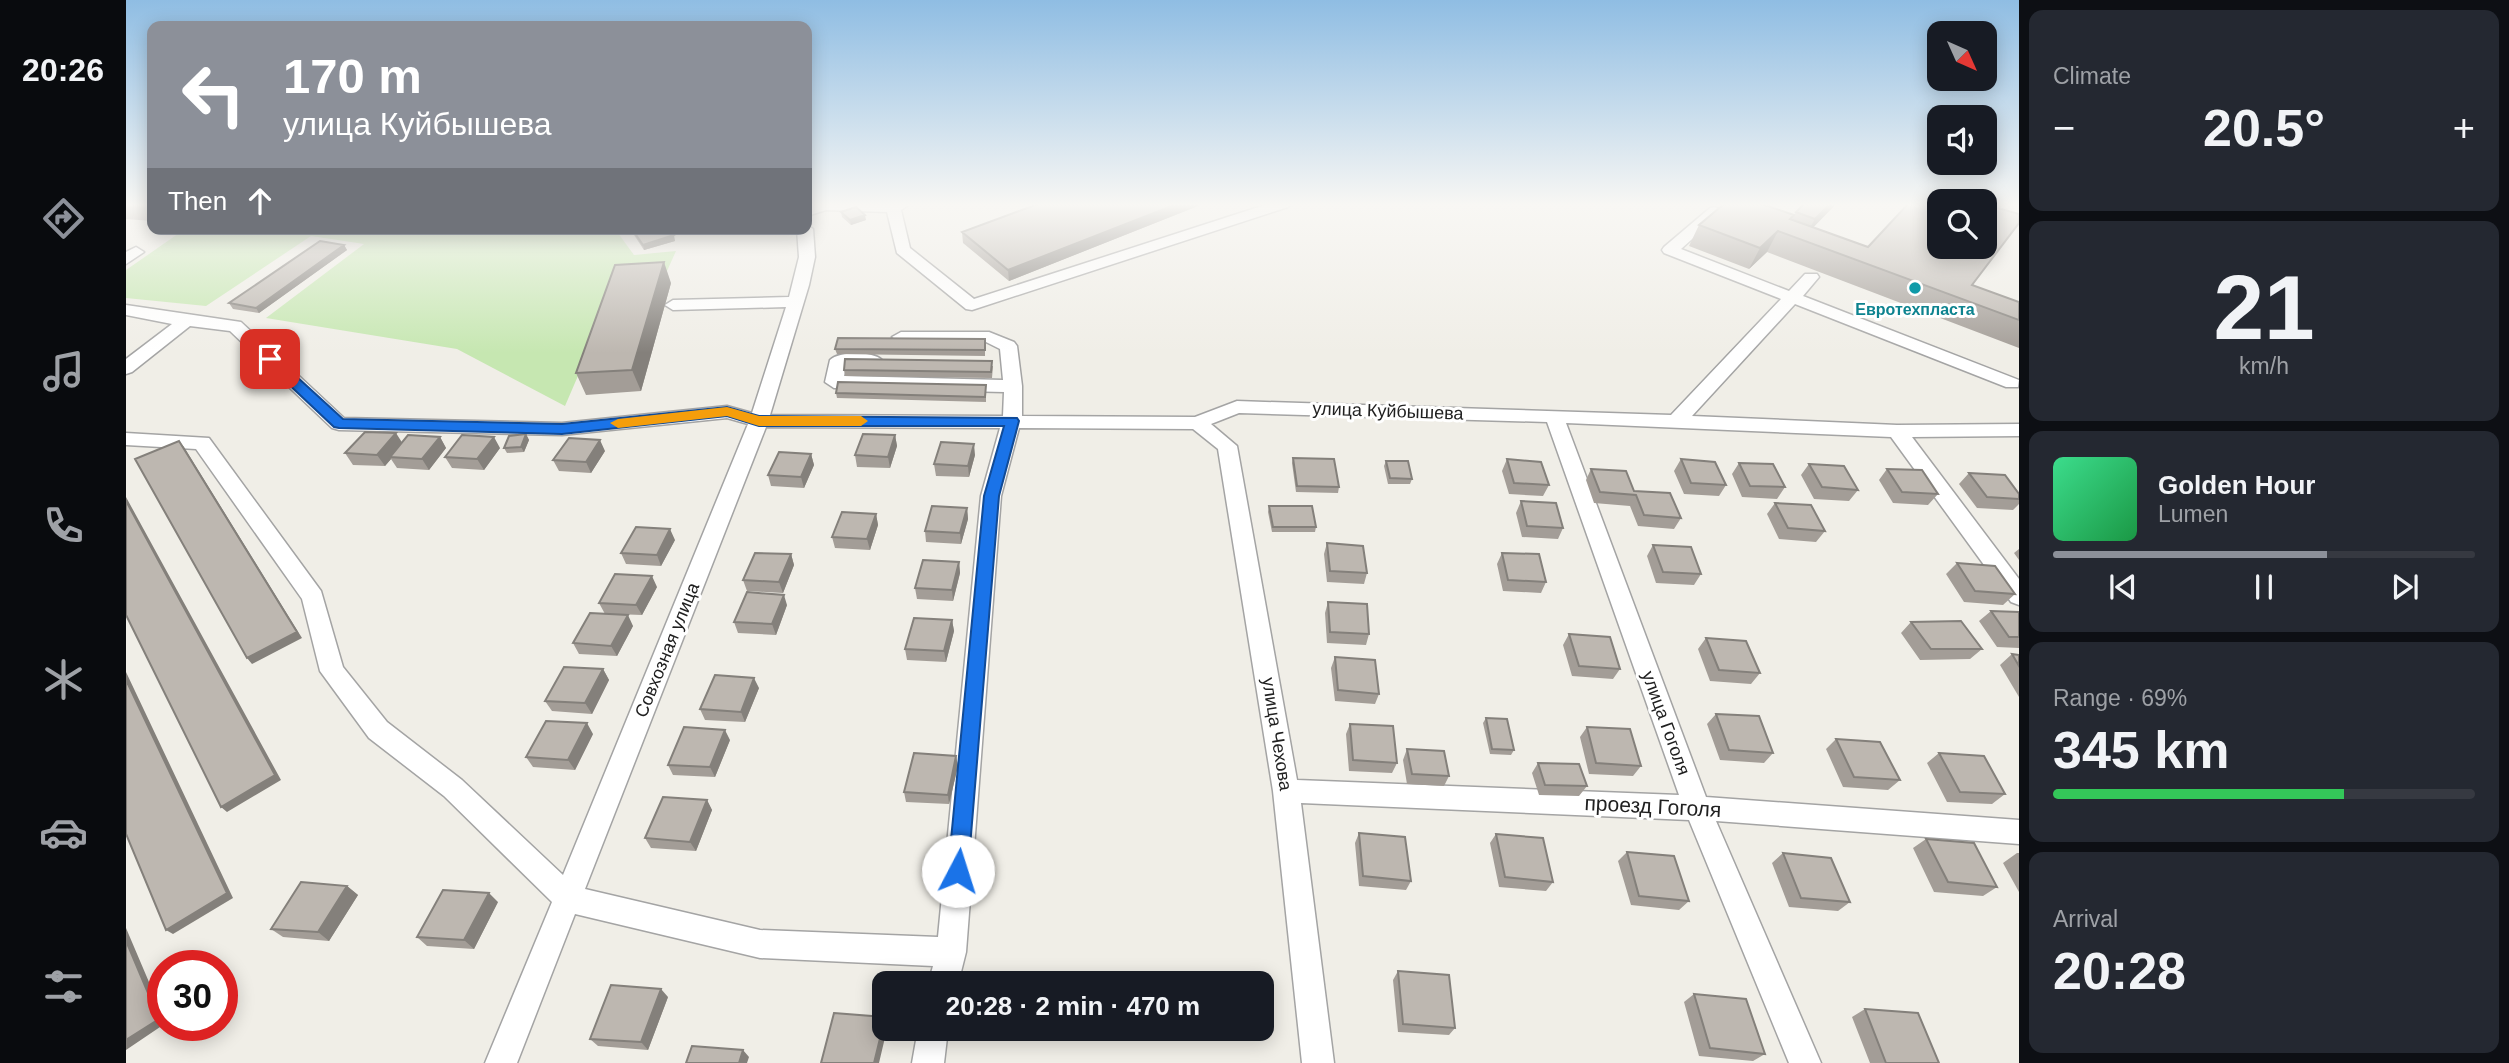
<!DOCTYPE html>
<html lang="en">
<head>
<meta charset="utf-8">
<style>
	:root { --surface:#171b24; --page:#242831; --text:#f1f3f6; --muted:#9ea1a6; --line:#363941; --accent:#8c9099 }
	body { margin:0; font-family:Arial,sans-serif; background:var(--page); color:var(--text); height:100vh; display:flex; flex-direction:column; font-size:26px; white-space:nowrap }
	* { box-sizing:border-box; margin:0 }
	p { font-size:23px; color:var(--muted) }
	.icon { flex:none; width:38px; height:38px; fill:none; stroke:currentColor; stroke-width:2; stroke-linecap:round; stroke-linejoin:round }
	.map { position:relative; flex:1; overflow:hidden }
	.side { display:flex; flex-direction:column; gap:10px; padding:10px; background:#0d0f14; width:490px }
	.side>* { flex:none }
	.banner { position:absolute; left:21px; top:21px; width:665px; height:214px; border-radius:14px; box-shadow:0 4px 18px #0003; background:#8c9099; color:#fff; overflow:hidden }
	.needle { width:46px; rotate:135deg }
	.buttons { position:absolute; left:1801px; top:21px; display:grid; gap:14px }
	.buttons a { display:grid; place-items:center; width:70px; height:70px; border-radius:14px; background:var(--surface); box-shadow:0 4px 18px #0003; font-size:35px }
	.speed { position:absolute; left:21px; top:950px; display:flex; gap:14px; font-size:35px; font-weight:700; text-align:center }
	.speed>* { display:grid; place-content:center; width:91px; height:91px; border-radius:50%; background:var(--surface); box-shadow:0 4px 18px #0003; line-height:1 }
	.speed .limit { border:10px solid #d22; background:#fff; color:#111 }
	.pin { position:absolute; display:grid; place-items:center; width:60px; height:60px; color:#fff; margin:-30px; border-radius:14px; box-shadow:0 4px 10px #0006 }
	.me { position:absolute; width:77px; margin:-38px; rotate:5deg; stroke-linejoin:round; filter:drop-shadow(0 0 5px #0008) }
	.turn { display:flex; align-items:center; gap:24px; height:147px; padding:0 21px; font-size:32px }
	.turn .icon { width:91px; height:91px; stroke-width:2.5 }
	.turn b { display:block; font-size:49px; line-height:60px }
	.then { display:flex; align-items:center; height:66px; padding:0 21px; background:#0003; gap:14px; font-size:26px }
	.big { font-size:52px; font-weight:700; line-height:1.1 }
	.side .widget { flex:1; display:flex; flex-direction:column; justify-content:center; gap:10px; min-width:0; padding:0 24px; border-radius:14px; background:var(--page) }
	.side .dial { align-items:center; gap:0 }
	.dial b { font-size:91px; line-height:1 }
	.song { display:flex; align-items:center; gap:21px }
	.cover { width:84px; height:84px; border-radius:10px; background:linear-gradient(135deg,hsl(150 70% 55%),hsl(140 70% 35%)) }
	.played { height:7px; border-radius:4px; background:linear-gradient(90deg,var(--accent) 65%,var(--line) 65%) }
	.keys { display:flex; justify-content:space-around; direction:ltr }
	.heat { display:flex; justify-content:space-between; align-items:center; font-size:38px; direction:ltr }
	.charge { height:10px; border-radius:5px; background:linear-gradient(90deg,#34c759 69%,var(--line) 0) }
	.trip { position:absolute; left:746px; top:971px; width:402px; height:70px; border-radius:14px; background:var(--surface); box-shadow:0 4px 18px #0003; font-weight:700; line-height:70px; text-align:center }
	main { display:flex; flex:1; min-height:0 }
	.dock { display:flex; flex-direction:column; width:126px; justify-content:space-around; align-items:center; background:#090b0e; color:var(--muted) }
	.dock .icon { width:49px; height:49px }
	.dock .selected { color:var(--accent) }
	.dock b { font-size:32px; color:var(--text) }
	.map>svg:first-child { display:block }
</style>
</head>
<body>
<main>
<nav class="dock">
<b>20:26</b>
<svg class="icon selected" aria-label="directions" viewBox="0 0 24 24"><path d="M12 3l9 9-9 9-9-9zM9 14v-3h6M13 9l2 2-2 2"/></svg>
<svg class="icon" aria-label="music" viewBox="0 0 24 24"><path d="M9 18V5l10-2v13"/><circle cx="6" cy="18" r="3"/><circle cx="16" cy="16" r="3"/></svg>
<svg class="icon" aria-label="phone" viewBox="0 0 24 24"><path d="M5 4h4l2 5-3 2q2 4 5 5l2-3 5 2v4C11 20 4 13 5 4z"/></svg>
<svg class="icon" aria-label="climate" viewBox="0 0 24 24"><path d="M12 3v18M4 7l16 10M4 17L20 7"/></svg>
<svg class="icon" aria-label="car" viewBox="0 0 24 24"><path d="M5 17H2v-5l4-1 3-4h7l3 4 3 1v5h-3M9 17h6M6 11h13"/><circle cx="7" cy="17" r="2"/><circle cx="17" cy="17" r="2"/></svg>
<svg class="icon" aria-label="filters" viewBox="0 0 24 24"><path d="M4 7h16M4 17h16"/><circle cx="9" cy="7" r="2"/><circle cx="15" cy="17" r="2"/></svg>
</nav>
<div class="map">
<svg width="1893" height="1063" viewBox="0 0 1893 1063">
	<rect width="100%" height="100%" fill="#f0eee7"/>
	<!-- grass -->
	<path fill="#c6e7b1" d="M59,229h430l19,26 42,-4 -9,20 -46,5 -56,130 -108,-57 -191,-31 98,-74 -53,-8 -105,70 -80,-8v-28z"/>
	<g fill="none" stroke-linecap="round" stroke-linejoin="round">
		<!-- minor casing -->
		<g stroke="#a4a4a4" stroke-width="3">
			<path id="minor" d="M690,204h94l-9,6 9,38 64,51 294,-95h22l-2,3 -316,103 -6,-1 -69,-56 -10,-41 -61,-2 -19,6v-9z
				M1589,207l7,4 -2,3 -39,35 108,42 16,-17h12l2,3 -16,19 216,84 -1,7h-12l-211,-83 -103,112 205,9 122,-1v12l-107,1 107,142v26l-8,-3 -120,-165 -325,-14 140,374 313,23v24l-303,-23 105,242h-32l-100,-243 -388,-17 33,260h-32l-29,-272 -55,-342 -25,-20 -174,-1 -18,68 -35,456 -8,32h-30l5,-18 -173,-8 -185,-44 -58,149h-32l67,-161 -108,-106 -75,-58 -49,-67 -18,-72 -106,-150 -70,-4v-12l83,5 112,153 22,76 44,55 75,58 101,95 185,-451 -21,-6 -165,17 -223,-5 -7,-2 -102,-97 -40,-5 -58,46 -6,2v-15l46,-35 -46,-9v-10l115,17 103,96 218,5 165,-17 25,7 34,-106 -113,3 -8,-5 8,-5 116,-3 10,-40 -2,-28h10v-4l6,4 2,28 -6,28 -39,130 233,1 1,-24 -170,-4 -9,-6 5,-22c9,-9 43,-9 52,0l-9,5h-26l-3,11 159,4 -3,-31 -14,-7h-85l-9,-5 9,-5h88l25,10 3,4 5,40v30l173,1 42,-16 434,14 110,-116 -117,-46 -2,-3 2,-3 46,-39zM1113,413l308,9 132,373 -382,-15 -60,-334 -26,-22zM640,427l234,1 -19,68 -43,441 -178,-7 -175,-41z
				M10,247l8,5 -18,12v-12z
				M792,1029h30l-4,34h-32z"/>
		</g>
		<!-- minor -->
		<use href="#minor" fill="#fff" fill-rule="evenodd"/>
	</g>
	<!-- wall -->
	<path fill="#a39d97" d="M0,204h26v17l-26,-2z
		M912,204h165l-194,77 -46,-38 -1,-11z
		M1678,204h32l-23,23 206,75v46l-252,-96 -18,17 -60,-23 10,-21 95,-10 -3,5 5,-8z
		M715,212l25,8 -15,5 -9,-8z
		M504,229h39l6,12 -31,9z
		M218,245l3,5 -88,63 -26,-4 -4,-6z
		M545,283l-30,108 -55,4 -10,-22z
		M859,339v17l-148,-2 -2,-5z
		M867,366l-1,12 -147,-2 -1,-6z
		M860,385v17l-149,-4 -1,-5z
		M400,434l3,6 -5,12 -17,1 -3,-5z
		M769,435l2,11 -7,22 -33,-1 -2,-12z
		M314,437l6,11 -17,22 -32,-2 -6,-9 -6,7 -32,-1 -8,-12z
		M374,448l-16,22 -32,-2 -7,-11z
		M479,451l-14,22 -32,-2 -6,-11z
		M685,454l3,11 -10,23 -33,-2 -3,-11z
		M849,455l-6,22 -33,-1 -2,-12z
		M1167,458l46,29 -1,6 -42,-1 -4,-29z
		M1381,459l42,26 -6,11 -34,-2 -7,-23z
		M1555,459l45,26 -7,11 -35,-2 -10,-23z
		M1260,461l26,18 -2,5h-22l-4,-18z
		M1613,463l46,24 -8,12 -35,-2 -10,-23z
		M1683,464l49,26 -9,11 -35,-2 -13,-24z
		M1465,469l43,22 47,27 -7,11 -36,-3 -8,-20 -36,-3 -8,-23z
		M1761,469l51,25 -10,11 -35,-2 -14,-23z
		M1843,473l50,21v10l-6,6 -36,-2 -18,-24z
		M1395,501l42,27 -5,11 -36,-2 -6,-24z
		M1649,503l50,28 -9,11 -37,-3 -12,-25z
		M1143,506l47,21 -1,5h-43l-4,-20z
		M841,508l1,11 -7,25 -35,-2 -1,-11z
		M750,514l2,11 -8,25 -35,-2 -3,-11z
		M549,540l-14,26 -35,-2 -5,-11z
		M1201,543l40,30 -3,11 -37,-2 -3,-28z
		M1527,545l48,29 -7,11 -38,-2 -9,-27z
		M1893,549v11l-5,-7z
		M1376,553l44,29 -5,11 -38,-2 -6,-27z
		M665,554l3,11 -11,28 -36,-2 -4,-11z
		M833,562l1,11 -7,28 -36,-2 -2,-11z
		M1831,563l58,31 -12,11 -39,-3 -18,-28z
		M531,587l-15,28 -27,-1 18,12 -16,30 -38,-2 -6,-11 32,-29 -6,-11z
		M1202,602l41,32 -3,11 -39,-2 -2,-30z
		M661,605l-11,30 -38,-2 -4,-11z
		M1865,611l28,1v36l-22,-1 -18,-26z
		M826,620l2,11 -8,31 -39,-2 -2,-11z
		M1785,622l71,27 -12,10 -50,1 -19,-27z
		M1443,634l51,35 -7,10 -41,-3 -9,-31z
		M1580,638l54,35 -9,11 -41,-3 -12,-32z
		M1886,654l7,1v42l-19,-32z
		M1209,657l44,37 -4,10 -40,-3 -4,-33z
		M477,669l6,11 -17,34 -40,-3 -7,-10z
		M633,688l-14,34 -40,-2 -5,-11z
		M1590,714l57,39 -9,10 -44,-3 -13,-36z
		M1360,718l28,32 -3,5 -21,-1 -7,-31z
		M1224,724l47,39 -5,10 -43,-2 -3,-37z
		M1461,727l54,39 -8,10 -44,-2 -9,-37z
		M467,734l-18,36 -42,-3 -7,-10z
		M1710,739l64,41 -12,10 -45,-3 -17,-38z
		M604,740l-15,37 -42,-2 -5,-10z
		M1281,749l42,27 -5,10 -37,-2 -4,-24z
		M1813,753l66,41 -13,10 -45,-2 -20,-39z
		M830,756l2,10 -9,38 -43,-2 -2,-10z
		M1412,763l49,23 -8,10 -40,-1 -7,-22z
		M581,800l5,10 -16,41 -45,-3 -6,-10z
		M1233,833l52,48 -5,9 -47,-4 -4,-43z
		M1370,834l57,48 -7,9 -47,-4 -9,-44z
		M1800,839l71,48 -14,9 -49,-4 -21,-44z
		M1501,852l62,49 -10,9 -48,-5 -13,-44z
		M1657,853l67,49 -12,9 -49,-4 -17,-44z
		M1891,853h2v39l-16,-29z
		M221,886l11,9 -29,46 -46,-4 -12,-8z
		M372,902l-24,47 -47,-3 -10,-9z
		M1272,971l57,57 -6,7 -51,-3 -5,-52z
		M1568,994l71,60 -12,7 -54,-5 -15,-54z
		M542,997l-20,53 -50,-4 -8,-7z
		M1739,1009l74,54h-69l-18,-46z"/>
	<!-- shaded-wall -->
	<path fill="#84807b" d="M1051,204h26l-194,77 -1,-11z
		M1704,204h6l-30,31 9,-16z
		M739,215l1,5 -15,5 -1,-5z
		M1652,231l-11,21 -18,17 11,-21z
		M548,235l1,6 -31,9 -1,-5z
		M218,245l3,5 -88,63 -3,-5z
		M538,262l7,21 -30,108 -9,-21z
		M270,433l7,11 -13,13 1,2 -6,7 -8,-11z
		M400,434l3,6 -5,12 -3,-5z
		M769,435l2,11 -7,22 -2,-11z
		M314,437l6,11 -17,22 -7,-11z
		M368,437l6,11 -16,22 -7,-11z
		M474,440l5,11 -14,22 -5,-11z
		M53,441l5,6 118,191 -50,26 -5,-6z
		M848,444l1,11 -6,22 -1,-11z
		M685,454l3,11 -10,23 -3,-11z
		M0,497l155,283 -54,32 -6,-5 -95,-306z
		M841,508l1,11 -7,25 -1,-11z
		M750,514l2,11 -8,25 -3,-11z
		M544,529l5,11 -14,26 -4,-11z
		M665,554l3,11 -11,28 -4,-11z
		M833,562l1,11 -7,28 -1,-11z
		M526,576l5,11 -15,28 -6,-10z
		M658,595l3,10 -11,30 -4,-11z
		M502,615l5,11 -16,30 -6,-10z
		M826,620l2,11 -8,31 -2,-11z
		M477,669l6,11 -17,34 -7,-11z
		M0,672l107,226 -60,36 -7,-4 -40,-250z
		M628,678l5,10 -14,34 -4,-10z
		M461,723l6,11 -18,36 -7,-10z
		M599,730l5,10 -15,37 -5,-10z
		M830,756l2,10 -9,38 -1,-9z
		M581,800l5,10 -16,41 -6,-9z
		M221,886l11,9 -29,46 -11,-9z
		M363,893l9,9 -24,47 -10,-9z
		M0,928l37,87v10l-37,25z
		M535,989l7,8 -20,53 -7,-8z
		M758,1022v7h3l-8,34h-5z
		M617,1050l6,7 -2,6h-8z"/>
	<!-- building -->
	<path fill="#bdb7b0" stroke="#84807b" stroke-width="2" d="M912,204h139l-169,66 -46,-38z
		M1598,204h38l32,11 -4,4 78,28 40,-43h31v43h45v-43l35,10v9l-47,62 47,17v18l-241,-89 -18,17 -61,-23z
		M1678,204h26l-15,15 -19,-7z
		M730,207l9,8 -15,5 -9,-8z
		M506,229h37l5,6 -31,10z
		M194,241l24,4 -88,63 -27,-5z
		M538,262l-32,108 -56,3 39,-108z
		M712,338l147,1v11l-150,-1z
		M719,359l147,2 -1,11 -147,-2z
		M712,382l148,3 -1,12 -149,-4z
		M239,432l31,1 -19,22 -32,-2z
		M400,434l-5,13 -17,1 5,-12z
		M737,434l32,1 -7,22 -33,-2z
		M282,435l32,2 -18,22 -32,-2z
		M336,435l32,2 -17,22 -32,-2z
		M443,438l31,2 -14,22 -33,-2z
		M53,441l118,191 -50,26 -112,-199z
		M815,442l33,2 -6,22 -34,-2z
		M653,452l32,2 -10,23 -33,-2z
		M1167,458l41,1 5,28 -42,-1z
		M1381,459l34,3 8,23 -35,-2z
		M1555,459l34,3 11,23 -35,-2z
		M1260,461h22l4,18 -22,-1z
		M1613,463l34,1 12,23 -35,-1z
		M1683,464l35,2 14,24 -36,-3z
		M1465,469l35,2 8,20 36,2 11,25 -37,-3 -8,-20 -36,-3z
		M1761,469l35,1 16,24 -36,-2z
		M1843,473l36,2 14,19v5l-32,-2z
		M0,501l149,274 -54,32 -95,-192z
		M1395,501l35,2 7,25 -36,-2z
		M1649,503l36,2 14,26 -37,-3z
		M806,506l35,2 -7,25 -35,-2z
		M1143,506h43l4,21h-43z
		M716,512l34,2 -9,25 -35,-2z
		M510,527l34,2 -13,26 -36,-2z
		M1201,543l36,3 4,27 -37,-2z
		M1527,545l38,2 10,27 -38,-2z
		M629,553l36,1 -12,28 -36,-2z
		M1376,553l37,1 7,28 -38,-2z
		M797,560l36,2 -7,28 -37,-2z
		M1831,563l38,3 20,28 -40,-3z
		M489,574l37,2 -16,29 -37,-2z
		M621,592l37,3 -12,29 -38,-2z
		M1202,602l39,2 2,30 -39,-2z
		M1865,611l28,1v25h-10z
		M464,613l38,2 -17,31 -38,-3z
		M788,618l38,2 -8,31 -39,-2z
		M1835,621l21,28h-51l-20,-27z
		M1443,634l41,3 10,32 -41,-3z
		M1580,638l40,3 14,32 -41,-3z
		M1886,654l7,1v11z
		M1209,657l40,3 4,34 -41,-4z
		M438,667l39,2 -18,34 -40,-2z
		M589,675l39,3 -13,34 -41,-3z
		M0,680l101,213 -61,37 -40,-96z
		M1590,714l43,2 14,37 -44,-3z
		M1360,718l21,1 7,31 -22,-1z
		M420,721l41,2 -19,37 -42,-3z
		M1224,724l43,2 4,37 -44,-3z
		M558,727l41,3 -15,37 -42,-2z
		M1461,727l43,2 11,37 -45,-3z
		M1710,739l44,3 20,38 -46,-3z
		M1281,749l37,2 5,25 -37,-2z
		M788,753l42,3 -8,39 -44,-3z
		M1813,753l45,3 21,38 -45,-2z
		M1412,763l41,1 8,22 -42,-1z
		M537,797l44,3 -17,42 -45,-4z
		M1233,833l46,4 6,44 -48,-5z
		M1370,834l47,4 10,44 -48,-5z
		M1800,839l48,4 23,44 -49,-5z
		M1501,852l47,4 15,45 -50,-5z
		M1657,853l48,5 19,44 -49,-4z
		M175,882l46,4 -29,46 -47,-3z
		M317,890l46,3 -25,47 -47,-3z
		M0,941l33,78 -33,21z
		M1272,971l51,4 6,53 -52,-4z
		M485,985l50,4 -20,53 -51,-3z
		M1568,994l52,5 19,55 -55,-6z
		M1739,1009l53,4 21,50h-53z
		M708,1013l50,4v5l-10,41h-53z
		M566,1046l51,4 -4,13h-53z"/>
	<!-- sky -->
	<linearGradient id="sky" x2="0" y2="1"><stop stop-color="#8fbde3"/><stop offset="0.58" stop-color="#f8f7f4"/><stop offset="1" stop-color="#f8f7f4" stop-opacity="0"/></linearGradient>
	<rect width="1893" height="353" fill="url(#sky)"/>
	<!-- route -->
	<path fill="#1a73e8" stroke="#114b97" stroke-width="2" d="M144,355l4,1 69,63 219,5 165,-17 32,9 258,2 2,3 -20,75 -31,375 -3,7 -7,3 -7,-3 -3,-7 36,-375 20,-70h-245l-32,-10 -165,18 -223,-6 -5,-1 -69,-65v-6z"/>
	<!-- slow -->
	<path fill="#f59e0b" d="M601,407l32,9h102l7,5 -7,5h-102l-32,-10 -109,12 -8,-5 8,-4z"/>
	<!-- markers -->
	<circle fill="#0f9aa8" stroke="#fff" stroke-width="2.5" cx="1789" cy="288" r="7"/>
	<g text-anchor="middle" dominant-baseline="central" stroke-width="6" stroke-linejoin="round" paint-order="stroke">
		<!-- far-culture labels -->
		<g font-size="16" font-weight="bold" fill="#0d838f" stroke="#fff">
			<text x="1789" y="309">Евротехпласта</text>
		</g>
		<!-- street labels -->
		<g font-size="18" fill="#202020" stroke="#fff">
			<text transform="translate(1262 411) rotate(2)">улица Куйбышева</text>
			<text transform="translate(541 650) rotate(-68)">Совхозная улица</text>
			<text transform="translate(1540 723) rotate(70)">улица Гоголя</text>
			<text transform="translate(1151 734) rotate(81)">улица Чехова</text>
		</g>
		<!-- near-street labels -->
		<g font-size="21" fill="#202020" stroke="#fff">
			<text transform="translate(1527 806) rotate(3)">проезд Гоголя</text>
		</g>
	</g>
</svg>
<div class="buttons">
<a><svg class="needle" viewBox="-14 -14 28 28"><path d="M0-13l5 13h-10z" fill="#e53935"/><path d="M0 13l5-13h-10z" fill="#9ea1a6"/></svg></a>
<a><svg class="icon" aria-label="sound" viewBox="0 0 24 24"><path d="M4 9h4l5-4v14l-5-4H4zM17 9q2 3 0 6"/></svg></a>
<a><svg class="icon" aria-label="search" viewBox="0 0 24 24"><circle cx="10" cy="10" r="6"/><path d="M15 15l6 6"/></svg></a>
</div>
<div class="speed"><div class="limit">30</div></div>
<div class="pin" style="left:144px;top:359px;background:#d93025"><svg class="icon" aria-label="arrive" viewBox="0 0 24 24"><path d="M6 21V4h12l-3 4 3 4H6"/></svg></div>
<svg class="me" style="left:832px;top:871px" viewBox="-20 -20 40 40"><circle r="19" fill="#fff"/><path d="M0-13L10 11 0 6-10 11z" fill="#1a73e8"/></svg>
<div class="trip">20:28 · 2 min · 470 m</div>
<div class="banner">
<div class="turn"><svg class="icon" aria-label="left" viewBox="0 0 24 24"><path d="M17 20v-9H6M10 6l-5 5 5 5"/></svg><div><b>170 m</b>улица Куйбышева</div></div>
<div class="then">Then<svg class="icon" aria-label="ahead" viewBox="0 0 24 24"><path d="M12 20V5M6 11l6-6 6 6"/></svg></div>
</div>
</div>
<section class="side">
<div class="widget"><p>Climate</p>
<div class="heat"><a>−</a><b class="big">20.5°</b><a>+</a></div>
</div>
<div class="widget dial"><b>21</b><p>km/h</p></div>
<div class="widget">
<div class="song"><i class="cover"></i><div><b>Golden Hour</b><p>Lumen</p></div></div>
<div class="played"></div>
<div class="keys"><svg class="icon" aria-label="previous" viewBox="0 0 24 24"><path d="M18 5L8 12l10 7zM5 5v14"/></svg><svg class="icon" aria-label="pause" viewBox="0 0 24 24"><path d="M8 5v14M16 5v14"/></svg><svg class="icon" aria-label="next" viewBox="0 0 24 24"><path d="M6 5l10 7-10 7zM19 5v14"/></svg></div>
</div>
<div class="widget"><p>Range · 69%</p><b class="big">345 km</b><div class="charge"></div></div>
<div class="widget"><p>Arrival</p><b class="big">20:28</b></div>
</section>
</main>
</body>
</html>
